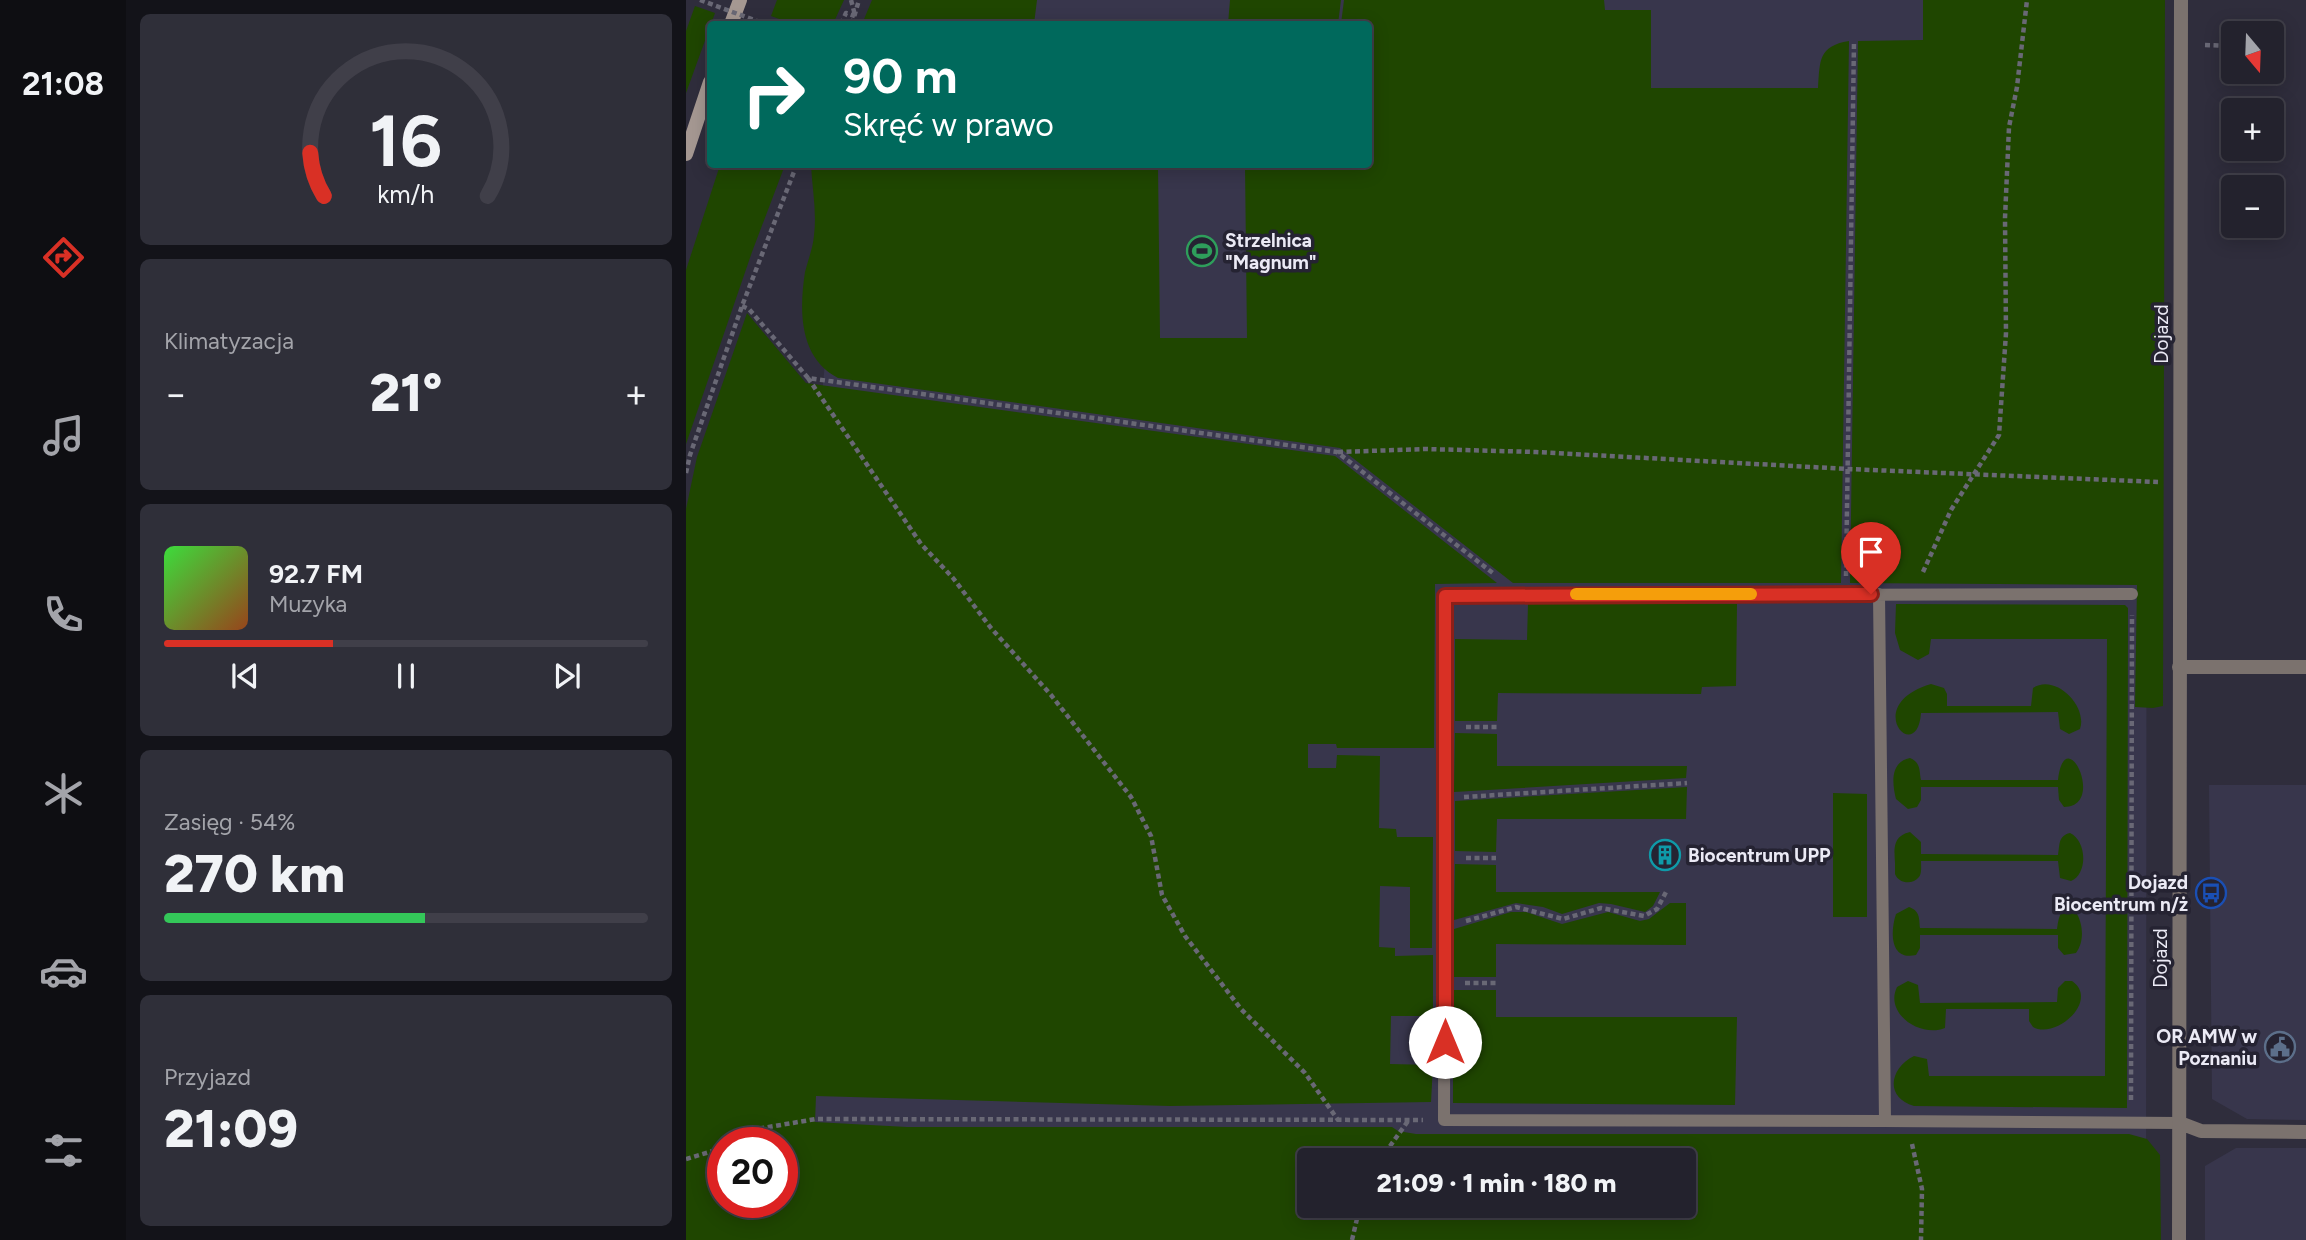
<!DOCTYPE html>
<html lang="pl">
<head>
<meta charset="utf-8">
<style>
	:root { --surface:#23222d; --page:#2f2f39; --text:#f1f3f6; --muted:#a3a4aa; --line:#403f49; --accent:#d93025 }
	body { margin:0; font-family:Figtree,sans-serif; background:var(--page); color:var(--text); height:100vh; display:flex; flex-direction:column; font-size:26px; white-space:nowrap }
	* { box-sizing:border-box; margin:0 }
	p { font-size:23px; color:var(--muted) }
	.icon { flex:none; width:38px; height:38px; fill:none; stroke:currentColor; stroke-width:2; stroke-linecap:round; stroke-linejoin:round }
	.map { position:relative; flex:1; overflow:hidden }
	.sheet { display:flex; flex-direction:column; gap:14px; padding:14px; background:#131319; width:560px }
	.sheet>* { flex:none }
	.top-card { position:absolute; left:21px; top:21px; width:665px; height:147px; border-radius:7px; box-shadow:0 4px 18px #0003,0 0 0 2px var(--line); background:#00695c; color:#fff; overflow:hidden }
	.needle { width:46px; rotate:161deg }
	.fabs { position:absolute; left:1535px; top:21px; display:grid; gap:14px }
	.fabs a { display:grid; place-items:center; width:63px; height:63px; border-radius:7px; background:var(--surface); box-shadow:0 4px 18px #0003,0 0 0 2px var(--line); font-size:35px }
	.speed { position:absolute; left:21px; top:1127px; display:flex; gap:14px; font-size:35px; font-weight:700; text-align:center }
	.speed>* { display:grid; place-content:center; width:91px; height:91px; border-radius:50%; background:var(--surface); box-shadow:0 4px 18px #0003,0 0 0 2px var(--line); line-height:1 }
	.speed .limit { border:10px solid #d22; background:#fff; color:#111 }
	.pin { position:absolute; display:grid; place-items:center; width:60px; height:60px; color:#fff; margin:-72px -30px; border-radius:50% 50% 50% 0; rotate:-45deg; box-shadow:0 0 7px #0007 }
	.pin .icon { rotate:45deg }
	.me { position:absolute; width:77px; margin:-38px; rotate:0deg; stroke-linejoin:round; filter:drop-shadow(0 0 5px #0008) }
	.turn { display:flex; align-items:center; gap:24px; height:147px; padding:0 21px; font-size:32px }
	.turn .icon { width:91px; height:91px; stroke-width:2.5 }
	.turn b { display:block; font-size:49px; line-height:60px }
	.big { font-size:52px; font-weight:800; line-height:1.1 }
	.sheet .tile { flex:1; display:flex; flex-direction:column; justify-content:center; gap:10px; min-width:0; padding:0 24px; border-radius:10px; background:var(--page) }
	.sheet .dial { align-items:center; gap:0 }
	.dial svg { height:182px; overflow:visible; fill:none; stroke:var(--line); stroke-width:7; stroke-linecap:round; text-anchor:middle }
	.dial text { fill:var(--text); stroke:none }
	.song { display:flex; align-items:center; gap:21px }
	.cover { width:84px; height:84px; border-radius:10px; background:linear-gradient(135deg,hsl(120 70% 55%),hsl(20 70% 35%)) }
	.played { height:7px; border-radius:4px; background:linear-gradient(90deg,var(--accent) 35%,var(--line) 35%) }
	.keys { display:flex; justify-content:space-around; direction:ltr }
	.heat { display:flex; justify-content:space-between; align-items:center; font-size:38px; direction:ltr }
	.charge { height:10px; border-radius:5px; background:linear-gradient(90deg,#34c759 54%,var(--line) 0) }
	.trip { position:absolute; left:611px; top:1148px; width:399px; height:70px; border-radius:7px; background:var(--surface); box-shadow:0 4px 18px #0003,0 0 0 2px var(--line); font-weight:800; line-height:70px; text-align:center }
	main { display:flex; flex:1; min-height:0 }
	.dock { display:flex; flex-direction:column; width:126px; justify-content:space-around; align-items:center; background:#0e0e12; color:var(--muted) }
	.dock .icon { width:49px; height:49px }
	.dock .active { color:var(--accent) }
	.dock b { font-size:32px; color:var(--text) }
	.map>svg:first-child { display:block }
</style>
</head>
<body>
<main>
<nav class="dock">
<b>21:08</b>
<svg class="icon active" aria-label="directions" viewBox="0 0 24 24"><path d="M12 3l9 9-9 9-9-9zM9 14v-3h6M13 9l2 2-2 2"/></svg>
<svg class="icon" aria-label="music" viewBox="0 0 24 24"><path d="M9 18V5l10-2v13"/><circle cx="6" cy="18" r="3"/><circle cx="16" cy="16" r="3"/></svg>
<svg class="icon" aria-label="phone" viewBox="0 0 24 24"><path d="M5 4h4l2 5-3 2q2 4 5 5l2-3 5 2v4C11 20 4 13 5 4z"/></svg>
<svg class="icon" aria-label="climate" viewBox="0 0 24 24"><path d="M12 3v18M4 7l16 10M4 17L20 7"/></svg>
<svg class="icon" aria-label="car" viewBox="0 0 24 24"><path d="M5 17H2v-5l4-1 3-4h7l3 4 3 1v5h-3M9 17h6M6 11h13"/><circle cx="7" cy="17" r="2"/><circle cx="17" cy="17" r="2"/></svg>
<svg class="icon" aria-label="filters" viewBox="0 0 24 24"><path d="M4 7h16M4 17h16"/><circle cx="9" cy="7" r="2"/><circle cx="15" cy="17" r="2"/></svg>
</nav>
<section class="sheet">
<div class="tile dial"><svg viewBox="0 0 100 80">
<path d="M14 69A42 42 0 1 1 86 69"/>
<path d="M14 69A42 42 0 0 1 8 50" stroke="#d93025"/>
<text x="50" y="56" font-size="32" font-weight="700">16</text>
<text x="50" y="72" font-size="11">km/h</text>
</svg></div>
<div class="tile"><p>Klimatyzacja</p>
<div class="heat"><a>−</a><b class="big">21°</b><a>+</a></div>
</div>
<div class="tile">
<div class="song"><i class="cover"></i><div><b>92.7 FM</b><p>Muzyka</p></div></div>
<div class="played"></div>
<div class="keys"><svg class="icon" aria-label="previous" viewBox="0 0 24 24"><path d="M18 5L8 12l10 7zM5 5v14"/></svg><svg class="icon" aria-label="pause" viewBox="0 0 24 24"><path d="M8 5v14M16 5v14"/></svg><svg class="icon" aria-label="next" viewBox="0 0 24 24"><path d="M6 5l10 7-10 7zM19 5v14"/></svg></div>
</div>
<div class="tile"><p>Zasięg · 54%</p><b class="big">270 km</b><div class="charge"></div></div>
<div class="tile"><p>Przyjazd</p><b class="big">21:09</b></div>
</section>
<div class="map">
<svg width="1620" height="1240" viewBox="0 0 1620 1240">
	<rect width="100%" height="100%" fill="#2f2d3c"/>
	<!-- built -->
	<path fill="#38364c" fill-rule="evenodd" d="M253,0h1208l-1,1240h-1401l37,-38v-59l-21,-134 64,-646 62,-198 481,-1v-140h-437zM623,1160h375v46h-375z
		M1523,785h97v335l-59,-1 -35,-20z
		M1550,1148h70v92h-101v-74z"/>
	<!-- green -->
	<path fill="#1f4600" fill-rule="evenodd" d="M91,0h67l-11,24h-40l-22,-8z
		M186,0h165l-3,24h-172z
		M544,0h111l-3,24h-110z
		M658,0h260l1,10h46v78h167c2,-27 0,-42 31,-47l-8,542h-328l-173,-135 -502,-70c-39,-20 -39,-67 -33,-106 3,-12 8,-24 9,-37 3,-23 -2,-47 -3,-71l347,1 2,173h87l-2,-173 123,-1v-140h-27z
		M1237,0h242l-2,706 -10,2 -18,-1 2,-122 -287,-2 8,-542 65,-1z
		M9,6l20,7 -29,80v-62z
		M34,165h65l-33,87 -66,192v-174z
		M61,313l59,70 529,73 162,127 -62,1 -1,164h-97l-1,-4h-28v24h28l1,-13 43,1 -1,72 17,1 1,8h36l-1,111h-22v-61l-30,-1 -1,61 16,1v8l38,-1v61h-42l-1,48 43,1 -2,37 -261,4 -354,-10 -1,26 92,5h485l6,4 18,3h713l18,5 13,16 1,85h-1475v-731l11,-52zM37,1143h59v59h-59zM623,1160h375v46h-375z
		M842,604h209l-1,82 -34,1 -1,7 -203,-1 -1,28h-42v-82l72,1z
		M1210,604l229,1 3,3 -1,500 -213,-2c-30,-9 -24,-38 0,-50l13,3 2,17h176l2,-437h-176l-2,15 -11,6 -18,-10 -5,-17z
		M1245,684l13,4 3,6v12h84l2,-18c22,-15 55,18 47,41l-11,5 -9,-5 -2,-17 -137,1c-4,54 -61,-8 10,-29z
		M769,733l42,1v32h190l-1,12 -232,14z
		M1224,758c11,5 9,12 11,22h137c7,-61 49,27 6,27l-5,-7 -1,-13h-137v13l-4,7 -9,2 -12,-10c-4,-16 -6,-37 14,-41z
		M1001,787l-1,32h-189l-1,33 -41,-1v-50z
		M1147,793l34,1v123h-34z
		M1224,832l11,10v12l137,1c2,-11 0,-19 12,-22 17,8 18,41 1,48l-11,-3 -2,-17h-137c0,5 1,12 -2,16 -6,8 -20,7 -24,-3 0,-1 0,-10 0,-11 -1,-15 -2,-27 15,-31z
		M769,864l41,1v27h164l-7,14 -8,6 -34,-8 -12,-1 -37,11 -19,-7 -27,-4 -62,17z
		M984,903h16v42l-190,-1v33h-42v-48l57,-17h15l36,12 46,-12 32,9 9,-2z
		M1223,907c11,4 10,11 11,21l137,1c6,-51 38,-2 19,24l-12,2 -6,-7v-13h-138v13l-4,7c-26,6 -26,-23 -20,-41z
		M1222,981l10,4 2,18 137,-1 1,-14 7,-7h7c28,19 -16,59 -39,46l-4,-6v-12h-83l-1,19c-24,10 -61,-14 -48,-41z
		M767,990h43v27h241l-2,88 -282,-2z"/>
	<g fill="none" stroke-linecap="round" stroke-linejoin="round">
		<!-- path -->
		<path stroke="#696875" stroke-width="4.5" stroke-dasharray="5 3.5" stroke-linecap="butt" d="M165,0l4,15
			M155,24l5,-11 9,3
			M166,24l7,-24
			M1519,45l28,1
			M56,306l7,3 59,69 529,74 157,122
			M122,378l113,166 32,34 38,50 60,67 80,102 20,39 11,59 23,41 56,73 64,64 33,47
			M652,452l88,-3 110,3 312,17 310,13
			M0,473l4,-18 52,-149 55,-142
			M1237,572l28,-62 48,-75 7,-102 -1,-115 4,-91 8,-40 10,-87
			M1160,576l8,-535
			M780,727h31
			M778,797l223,-14
			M780,858h30
			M780,921l50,-14 47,12 38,-11 43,8 13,-7 9,-17
			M779,983h31
			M1445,1100l1,-485
			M43,1143l22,-13 65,-11 607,1
			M1226,1144l10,45 -1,51
			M0,1159l37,-11
			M694,1160l28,-39
			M666,1240l8,-34"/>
		<!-- lane -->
		<path stroke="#7b726e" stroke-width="12" d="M1193,594l6,527 295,2
			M1199,1121l-441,-1 1,-524 687,-2"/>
		<!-- street -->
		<path stroke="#7b726e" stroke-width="14" d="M1493,667h127
			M1494,1123l21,8 105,1
			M1493,1240l2,-1240"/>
		<!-- secondary -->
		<path stroke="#a59892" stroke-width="14" d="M45,24l9,-24
			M0,154l24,-72"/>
		<!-- path-bridge -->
		<path stroke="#696875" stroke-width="4.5" stroke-dasharray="5 3.5" stroke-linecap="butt" d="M14,0l65,24"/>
	</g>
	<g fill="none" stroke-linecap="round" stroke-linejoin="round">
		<!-- route casing -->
		<g stroke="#8d1f18" stroke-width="18">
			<path id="route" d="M759,1042v-446l426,-2"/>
		</g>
		<!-- route -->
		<use href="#route" stroke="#d93025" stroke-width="12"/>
		<!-- slow -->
		<path stroke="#f59e0b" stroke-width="12" d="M890,594h175"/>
	</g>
	<!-- icons -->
	<defs>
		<g id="stadium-ring" transform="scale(1.575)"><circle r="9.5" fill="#252332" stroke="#2e9e5b" stroke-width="1.5"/><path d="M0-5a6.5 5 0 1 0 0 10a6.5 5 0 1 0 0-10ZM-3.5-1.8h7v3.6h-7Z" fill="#2e9e5b"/></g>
		<g id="building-ring" transform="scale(1.575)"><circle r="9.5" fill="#252332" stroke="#0f9aa8" stroke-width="1.5"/><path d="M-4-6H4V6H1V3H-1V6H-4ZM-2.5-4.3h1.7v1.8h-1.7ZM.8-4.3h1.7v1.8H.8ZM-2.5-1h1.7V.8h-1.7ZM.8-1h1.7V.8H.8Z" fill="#0f9aa8"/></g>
		<g id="bus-ring" transform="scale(1.575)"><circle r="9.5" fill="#252332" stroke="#1a4fb4" stroke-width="1.5"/><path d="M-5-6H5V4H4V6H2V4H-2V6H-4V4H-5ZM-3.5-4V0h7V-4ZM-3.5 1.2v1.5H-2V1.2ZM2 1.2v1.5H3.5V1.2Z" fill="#1a4fb4"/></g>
		<g id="civic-ring" transform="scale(1.575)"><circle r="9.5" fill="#252332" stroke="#5c6f8a" stroke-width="1.5"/><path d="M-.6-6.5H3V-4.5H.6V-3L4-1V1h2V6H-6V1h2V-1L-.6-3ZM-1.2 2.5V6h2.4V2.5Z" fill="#5c6f8a"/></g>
	</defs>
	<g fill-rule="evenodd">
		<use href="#stadium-ring" x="516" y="251"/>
		<use href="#building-ring" x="979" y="855"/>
		<use href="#bus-ring" x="1525" y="893"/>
		<use href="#civic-ring" x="1594" y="1047"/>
	</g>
	<g text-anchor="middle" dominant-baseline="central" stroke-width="7" stroke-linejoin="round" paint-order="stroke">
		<!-- poi labels -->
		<g font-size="19" font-weight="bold" fill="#ebeaf5" stroke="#252332" text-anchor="start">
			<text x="539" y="240">Strzelnica<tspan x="539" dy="22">"Magnum"</tspan></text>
			<text x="1002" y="855">Biocentrum UPP</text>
			<text x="1502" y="882" text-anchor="end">Dojazd<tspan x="1502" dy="22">Biocentrum n/ż</tspan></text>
			<text x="1571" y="1036" text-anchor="end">OR AMW w<tspan x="1571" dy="22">Poznaniu</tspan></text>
		</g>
		<!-- street labels -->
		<g font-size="19" fill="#ebeaf5" stroke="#252332">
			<text transform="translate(1475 334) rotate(-90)">Dojazd</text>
			<text transform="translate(1474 958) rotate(-90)">Dojazd</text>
		</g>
	</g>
</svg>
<div class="fabs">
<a><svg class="needle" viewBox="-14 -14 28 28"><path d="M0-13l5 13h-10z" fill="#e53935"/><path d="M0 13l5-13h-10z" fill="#a3a4aa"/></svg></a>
<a>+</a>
<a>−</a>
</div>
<div class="speed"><div class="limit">20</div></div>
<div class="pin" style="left:1185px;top:594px;background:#d93025"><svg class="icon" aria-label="arrive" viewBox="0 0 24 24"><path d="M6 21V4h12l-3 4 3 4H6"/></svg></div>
<svg class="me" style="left:759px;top:1042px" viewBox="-20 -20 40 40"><circle r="19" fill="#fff"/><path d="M0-13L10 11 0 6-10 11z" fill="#d93025"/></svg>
<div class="trip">21:09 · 1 min · 180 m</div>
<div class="top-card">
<div class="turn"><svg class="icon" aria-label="right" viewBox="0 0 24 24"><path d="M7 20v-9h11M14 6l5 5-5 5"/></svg><div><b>90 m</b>Skręć w prawo</div></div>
</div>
</div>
</main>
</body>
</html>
